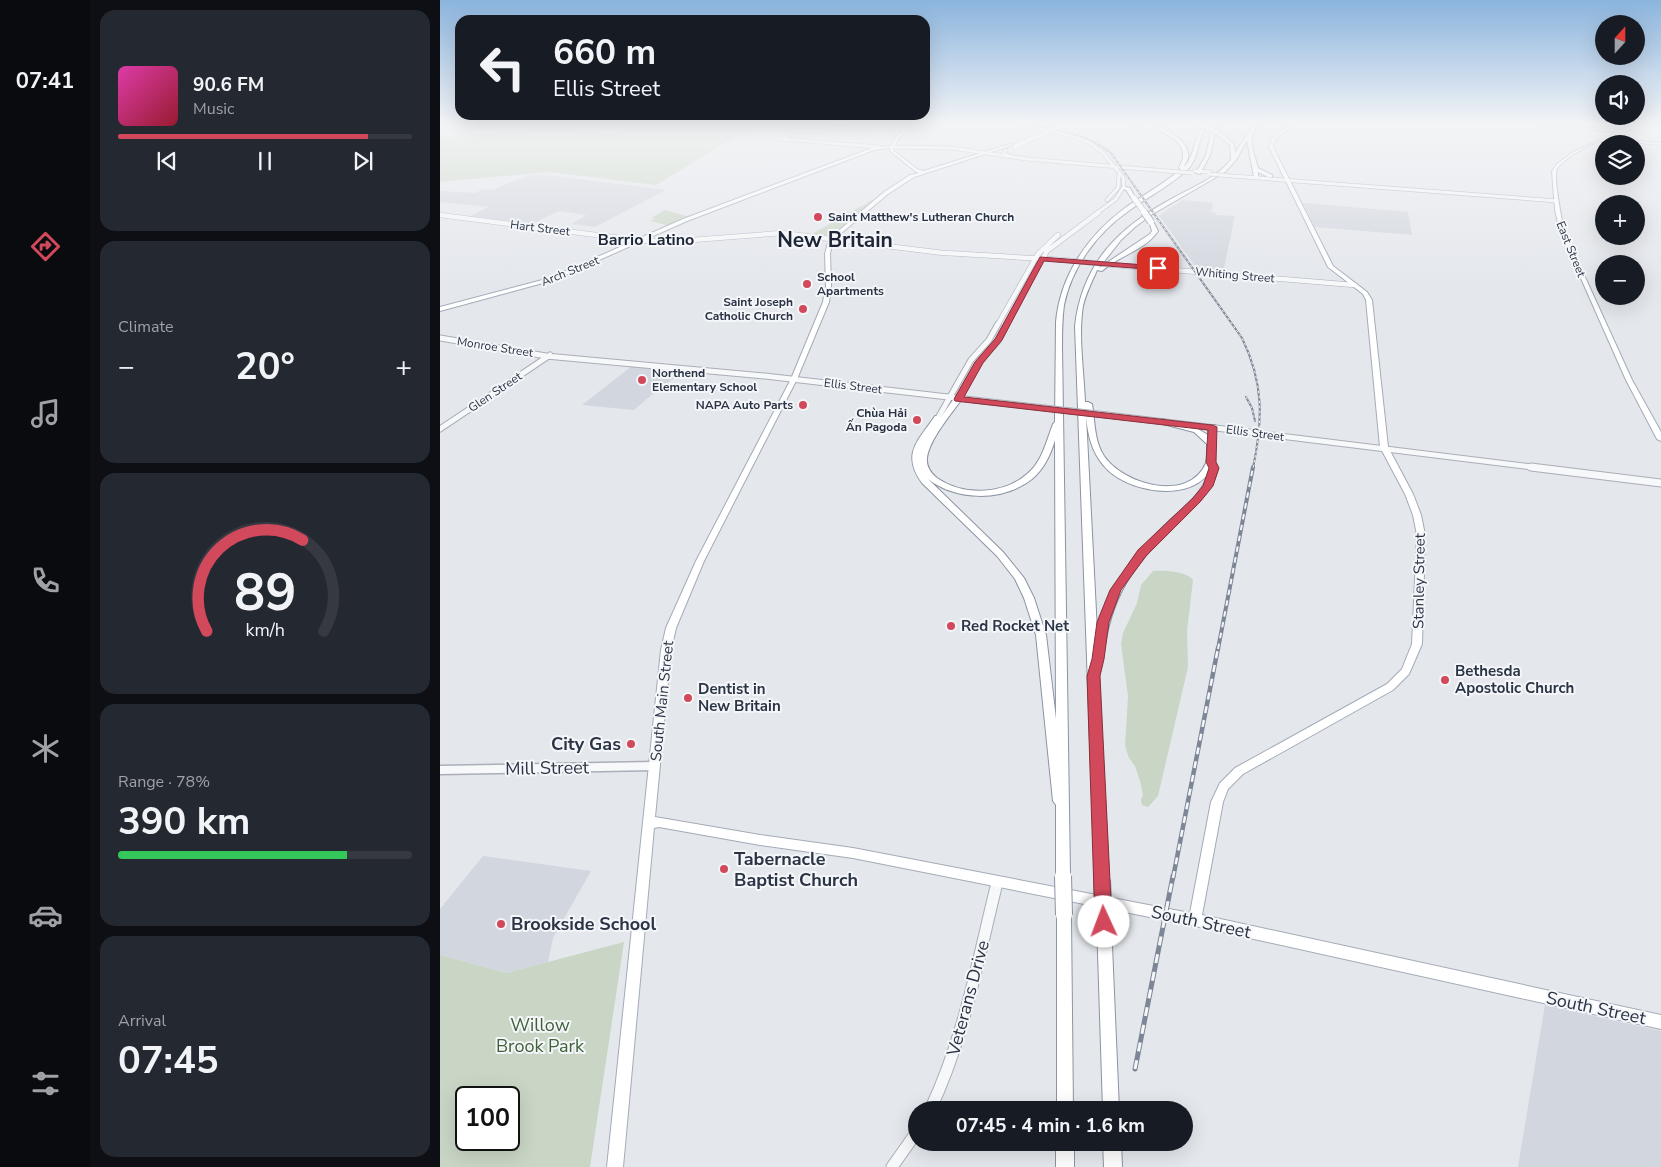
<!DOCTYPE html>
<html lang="en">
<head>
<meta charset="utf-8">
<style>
	:root { --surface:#171b24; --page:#242831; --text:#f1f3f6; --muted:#9ea1a6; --line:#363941; --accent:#d1495b }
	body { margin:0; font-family:"Nunito Sans",sans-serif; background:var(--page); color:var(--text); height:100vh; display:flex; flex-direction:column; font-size:19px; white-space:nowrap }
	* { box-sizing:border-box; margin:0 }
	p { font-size:16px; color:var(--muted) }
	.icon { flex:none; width:28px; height:28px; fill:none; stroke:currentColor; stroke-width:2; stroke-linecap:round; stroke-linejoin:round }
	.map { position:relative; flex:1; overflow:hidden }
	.drawer { display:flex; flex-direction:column; gap:10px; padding:10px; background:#0d0f14; width:350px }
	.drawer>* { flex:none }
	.banner { position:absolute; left:15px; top:15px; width:475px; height:105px; border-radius:15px; box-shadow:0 5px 20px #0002; background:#171b24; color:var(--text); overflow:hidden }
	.needle { width:32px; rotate:21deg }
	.fabs { position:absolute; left:1155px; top:15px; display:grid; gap:10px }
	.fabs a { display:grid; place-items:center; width:50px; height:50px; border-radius:50%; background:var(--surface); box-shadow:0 5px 20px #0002; font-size:25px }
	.speed { position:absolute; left:15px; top:1086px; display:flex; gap:10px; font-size:25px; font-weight:700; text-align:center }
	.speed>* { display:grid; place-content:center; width:65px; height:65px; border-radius:50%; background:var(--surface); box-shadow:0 5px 20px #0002; line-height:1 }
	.speed .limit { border:2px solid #111; border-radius:8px; background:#fff; color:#111 }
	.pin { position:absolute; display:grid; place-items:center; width:42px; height:42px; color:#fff; margin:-21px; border-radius:10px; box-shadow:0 2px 8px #0006 }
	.me { position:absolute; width:55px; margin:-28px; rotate:358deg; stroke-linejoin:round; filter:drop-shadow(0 0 4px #0008) }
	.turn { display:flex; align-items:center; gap:18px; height:105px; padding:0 15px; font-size:22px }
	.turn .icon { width:65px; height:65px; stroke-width:2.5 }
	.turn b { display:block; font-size:35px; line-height:42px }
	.big { font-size:38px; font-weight:700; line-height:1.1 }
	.drawer .tile { flex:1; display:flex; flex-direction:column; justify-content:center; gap:8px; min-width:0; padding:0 18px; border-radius:15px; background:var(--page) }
	.drawer .dial { align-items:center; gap:0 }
	.dial svg { height:130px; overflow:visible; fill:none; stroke:var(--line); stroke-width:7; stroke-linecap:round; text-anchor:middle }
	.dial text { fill:var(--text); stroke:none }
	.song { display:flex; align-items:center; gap:15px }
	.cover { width:60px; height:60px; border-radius:8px; background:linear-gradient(135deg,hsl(320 70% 55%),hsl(350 70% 35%)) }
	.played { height:5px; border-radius:2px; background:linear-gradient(90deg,var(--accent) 85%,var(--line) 85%) }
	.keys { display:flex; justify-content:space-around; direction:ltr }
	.heat { display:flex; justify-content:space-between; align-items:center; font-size:28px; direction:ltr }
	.charge { height:8px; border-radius:4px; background:linear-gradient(90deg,#34c759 78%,var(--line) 0) }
	.trip { position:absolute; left:468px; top:1101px; width:285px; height:50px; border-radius:25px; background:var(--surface); box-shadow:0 5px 20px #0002; font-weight:700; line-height:50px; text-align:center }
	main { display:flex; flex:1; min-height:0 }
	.tab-bar { display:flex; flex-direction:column; width:90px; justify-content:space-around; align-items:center; background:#090b0e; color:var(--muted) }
	.tab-bar .icon { width:35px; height:35px }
	.tab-bar .selected { color:var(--accent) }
	.tab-bar b { font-size:22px; color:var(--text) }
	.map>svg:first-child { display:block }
</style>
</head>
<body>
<main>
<nav class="tab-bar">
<b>07:41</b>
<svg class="icon selected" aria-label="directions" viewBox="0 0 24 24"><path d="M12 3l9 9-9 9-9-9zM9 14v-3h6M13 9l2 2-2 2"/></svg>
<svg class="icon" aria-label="music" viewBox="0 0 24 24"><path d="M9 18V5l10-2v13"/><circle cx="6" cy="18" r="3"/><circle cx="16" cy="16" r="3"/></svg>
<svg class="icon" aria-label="phone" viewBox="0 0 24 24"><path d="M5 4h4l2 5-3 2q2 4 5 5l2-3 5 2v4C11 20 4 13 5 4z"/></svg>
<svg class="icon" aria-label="climate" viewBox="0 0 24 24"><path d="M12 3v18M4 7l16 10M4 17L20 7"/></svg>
<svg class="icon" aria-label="car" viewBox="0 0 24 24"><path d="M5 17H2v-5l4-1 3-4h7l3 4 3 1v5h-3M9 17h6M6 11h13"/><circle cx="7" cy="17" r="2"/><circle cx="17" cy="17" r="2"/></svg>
<svg class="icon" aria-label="filters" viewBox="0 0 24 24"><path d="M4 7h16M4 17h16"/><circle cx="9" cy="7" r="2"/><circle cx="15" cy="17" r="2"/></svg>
</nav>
<section class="drawer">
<div class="tile">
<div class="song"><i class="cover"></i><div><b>90.6 FM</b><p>Music</p></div></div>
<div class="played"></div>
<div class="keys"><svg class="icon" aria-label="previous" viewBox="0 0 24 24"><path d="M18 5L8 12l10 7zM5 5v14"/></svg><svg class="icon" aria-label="pause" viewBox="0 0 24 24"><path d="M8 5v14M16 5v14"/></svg><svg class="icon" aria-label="next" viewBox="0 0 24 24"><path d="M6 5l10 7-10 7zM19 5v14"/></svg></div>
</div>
<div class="tile"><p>Climate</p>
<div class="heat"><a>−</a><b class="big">20°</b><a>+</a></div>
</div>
<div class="tile dial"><svg viewBox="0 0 100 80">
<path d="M14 69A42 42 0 1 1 86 69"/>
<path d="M14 69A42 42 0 0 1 73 13" stroke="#d1495b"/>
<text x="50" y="56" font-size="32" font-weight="700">89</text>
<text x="50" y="72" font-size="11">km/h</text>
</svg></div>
<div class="tile"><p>Range · 78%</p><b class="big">390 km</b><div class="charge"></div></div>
<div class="tile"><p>Arrival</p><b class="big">07:45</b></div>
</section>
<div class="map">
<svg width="1221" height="1167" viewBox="0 0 1221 1167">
	<rect width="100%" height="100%" fill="#e4e7ec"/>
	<!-- built -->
	<path fill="#d2d6de" d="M98,175l16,1 112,14 -71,37 -23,-3 14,-9 -27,-4 -27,13 -61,-8 18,-9 -49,-5v-11l35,2 8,-4 9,1 35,-14z
		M743,200l30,3 -2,9 5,1v2l19,1 -12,56 -26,-3 -38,-54z
		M863,203l105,9 4,23 -97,-8z
		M192,366l48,5 -19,19 -5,1 -22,19 -52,-5z
		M43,856l108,15 -38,67 -5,24 -42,11 -66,-18v-46z
		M1105,1005l116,26v136h-143z"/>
	<!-- green -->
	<path fill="#c9d6c5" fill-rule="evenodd" d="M198,124h119l-101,61 -107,-13 -109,10v-45l115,-9 57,6z
		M432,200h3l-45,36 -18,-2z
		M225,210l25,7 -20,9 -20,-5 5,-2 -4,-1z
		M713,571c10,-1 34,0 40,9l-6,51 1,36 -30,129 -10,11 -6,-2 -1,-5 2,-5 -3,-14 -5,-15 -6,-8 -4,-12 3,-50 -7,-52 2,-11 14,-30 4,-18z
		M184,942l-34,225h-150v-212l66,18zM26,1098h43v42h-43z"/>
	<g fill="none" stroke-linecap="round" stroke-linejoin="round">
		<!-- minor-far5 casing -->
		<g stroke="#a9aeb7" stroke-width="4.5">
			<path id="minor-far5" d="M579,124l54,12 19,8 11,9 20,24 1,9 -8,13 -19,14
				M360,126l107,4
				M1183,131l15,-7
				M343,139l96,8
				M343,139l20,-15
				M452,147l60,1 75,11 140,12
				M754,171l17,1
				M792,176l325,25
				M667,200l11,-12 1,-13"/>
		</g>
		<!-- minor-far4 casing -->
		<g stroke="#a9aeb7" stroke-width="5.5">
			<path id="minor-far4" d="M0,215l204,26h35l103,-8 161,20 23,1
				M523,254l100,6
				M674,265l240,20
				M557,326l41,-72 20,-19
				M566,326l41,-75 52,-39"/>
		</g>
		<!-- minor-far3 casing -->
		<g stroke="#a9aeb7" stroke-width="7">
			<path id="minor-far3" d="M0,338l106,18 219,20 279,32
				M518,399l22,-38 18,-20 9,-17
				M667,415l142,17
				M498,418l33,-58 18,-20 9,-16
				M0,429l110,-74
				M824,434l277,34"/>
		</g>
		<!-- minor-far2 casing -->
		<g stroke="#a9aeb7" stroke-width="9">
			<path id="minor-far2" d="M1091,467l130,16"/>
		</g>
		<!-- minor-far1 casing -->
		<g stroke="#a9aeb7" stroke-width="11">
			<path id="minor-far1" d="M0,770l214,-4"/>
		</g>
		<!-- minor casing -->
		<g stroke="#a9aeb7" stroke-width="13">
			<path id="minor" d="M490,1110c34,-71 48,-151 67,-227
				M452,1167l24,-34"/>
		</g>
		<!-- major casing -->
		<g stroke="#a3abb8" stroke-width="2">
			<path id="major" d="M475,124h4l-20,14 -6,12 24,19 6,2 87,-27 3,1 -99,32 -26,17 -55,46 -3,14 1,32 -2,16 -32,77 -93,182 -28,67 -5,22 -16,167 105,18 93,13 337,65 21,-111 9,-19 15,-15 152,-84 15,-15 10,-25 5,-109 -4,-20 -8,-21 -25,-47 -14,-147 -3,-6 -35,-27 -59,-120 3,-8 18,-15h4l-19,16 -2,7 60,119 34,26 5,8 16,147 25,47 8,21 4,20 -3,109 -13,30 -16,16 -150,84 -15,15 -5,13 -21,113 459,100v14l-466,-103 -342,-68 -93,-13 -101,-18 -5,1 -31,339h-16l54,-517 5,-22 30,-67 95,-182 32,-77 3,-16 -1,-32 4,-15 55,-47 26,-17 9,-2 -4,-2 -25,-20v-3l-16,2 -187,71 -133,59 -114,31v-4l110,-29 133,-59 189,-71 19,-2 5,-10z
				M1093,124l90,6 1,2 -15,6 52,5v2c-18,-1 -37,-5 -55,-5 -10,0 -44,19 -49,29 -4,9 5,51 7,62l68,149 29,52v9l-4,-2 -31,-59 -66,-149 -5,-21 -3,-39 5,-7 16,-12 45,-20z
				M565,149h2l-1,4 6,3v2l-10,-4z"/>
		</g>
		<!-- highway casing -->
		<g stroke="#8b94a3" stroke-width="2">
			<path id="highway" d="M687,124l21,2 -5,-2c14,-1 47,15 45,32 0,4 -3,8 -4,11 12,-12 9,-31 21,-43h4c-13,15 -9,32 -20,44 -17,17 -40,28 -59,42 -32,22 -58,56 -66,95 -2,14 -2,28 -2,42l8,527 -2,5 -5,1 -5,-1 -2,-5v-69l-3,-4 -17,-166 -12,-37 -9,-19 -18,-23 -75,-73c-21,-29 -4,-42 13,-67l6,1 14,-20h3l4,2c-11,15 -33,41 -35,59 -1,9 4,15 10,20 26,18 66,17 90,-4 15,-12 19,-32 26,-50l2,-2 1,-100c4,-46 31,-86 69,-114 18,-13 39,-24 56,-39l-2,-1c1,-3 4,-8 4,-11 2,-16 -20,-25 -31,-29l-2,1zM615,440l1,279 -10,-84 -12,-37 -10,-20 -21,-26 -75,-73c28,22 75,23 104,0 12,-10 19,-25 23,-39z
				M773,124h4l-1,7h3l15,13 1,9 19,-29h4c-11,16 -5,25 0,44l14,7v2h-4l-10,-5v6l-4,-1 -7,-37 -11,20 -11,12 -74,43 -16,12 -14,13 -22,28 51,-34 2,-3 -3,-10h4l5,10c-12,19 -40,25 -56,40l-5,-1c-5,12 -11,23 -14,36 -5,30 1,66 2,96h3l4,2c3,17 2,37 12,52 20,29 85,47 102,7 2,-5 1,-13 1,-19l-13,-12 -35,-9 -1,-2 4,-2 31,7 15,9 1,-10h6v37l3,6c-6,26 -25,39 -43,57 -43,41 -64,71 -72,131l-1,3 -4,1 11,220 -2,5 -5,1 -5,-1 -2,-5 -20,-554c7,-63 44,-99 98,-128 20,-11 43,-20 58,-38l-1,-15 -15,-12 -5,22 -10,19 -4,-1 10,-18zM646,416c2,19 5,35 18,50 20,25 82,37 104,8 -7,21 -24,33 -39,47 -33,31 -61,65 -72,110z
				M682,186l8,2 6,11h-4l-6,-9 -4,-2z
				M624,908l5,2 2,5 2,195h-16v-195l2,-5z
				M664,915l5,2 2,5 8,188h-16l-6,-188 2,-5z
				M616,1142h18v25h-18z
				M663,1142h18l1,25h-18z"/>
		</g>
		<!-- minor-far5 -->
		<use href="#minor-far5" stroke="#f7f8fa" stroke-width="3"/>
		<!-- minor-far4 -->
		<use href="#minor-far4" stroke="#f7f8fa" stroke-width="4.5"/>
		<!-- minor-far3 -->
		<use href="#minor-far3" stroke="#f7f8fa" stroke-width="5"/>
		<!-- minor-far2 -->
		<use href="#minor-far2" stroke="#f7f8fa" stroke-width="7"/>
		<!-- minor-far1 -->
		<use href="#minor-far1" stroke="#f7f8fa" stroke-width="8"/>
		<!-- minor -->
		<use href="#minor" stroke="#f7f8fa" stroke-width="11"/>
		<!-- major -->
		<use href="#major" fill="#fff" fill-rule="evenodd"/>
		<!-- highway -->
		<use href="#highway" fill="#fff" fill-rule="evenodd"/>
		<!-- rail-far3 casing -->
		<g stroke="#7d8696" stroke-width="2">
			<path id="rail-far3" d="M589,124c29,6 58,10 82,29l131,185c22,45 21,82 11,130
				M806,397l6,11 3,13"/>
		</g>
		<!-- rail-far2 casing -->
		<g stroke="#7d8696" stroke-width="4">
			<path id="rail-far2" d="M778,649l35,-182"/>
		</g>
		<!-- rail-far1 casing -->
		<g stroke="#7d8696" stroke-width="4.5">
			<path id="rail-far1" d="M733,878l45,-230"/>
		</g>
		<!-- rail casing -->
		<g stroke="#7d8696" stroke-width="5">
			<path id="rail" d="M695,1069l38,-193"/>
		</g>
		<!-- rail-far3 -->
		<use href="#rail-far3" stroke="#f4f6f9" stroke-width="1" stroke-dasharray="2.5" stroke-linecap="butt"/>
		<!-- rail-far2 -->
		<use href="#rail-far2" stroke="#f4f6f9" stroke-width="2" stroke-dasharray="5.5" stroke-linecap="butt"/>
		<!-- rail-far1 -->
		<use href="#rail-far1" stroke="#f4f6f9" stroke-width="2.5" stroke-dasharray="7" stroke-linecap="butt"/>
		<!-- rail -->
		<use href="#rail" stroke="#f4f6f9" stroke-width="3" stroke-dasharray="9" stroke-linecap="butt"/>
		<!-- minor-bridge-far2 casing -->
		<g stroke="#a9aeb7" stroke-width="4.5" stroke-linecap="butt">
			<path id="minor-bridge-far2" d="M727,171l25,2
				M769,174l23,2"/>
		</g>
		<!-- minor-bridge-far1 casing -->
		<g stroke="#a9aeb7" stroke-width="5.5" stroke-linecap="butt">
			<path id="minor-bridge-far1" d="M623,260l51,5"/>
		</g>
		<!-- minor-bridge casing -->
		<g stroke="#a9aeb7" stroke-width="7" stroke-linecap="butt">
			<path id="minor-bridge" d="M604,408l63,7
				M809,432l15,2"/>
		</g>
		<!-- major-bridge casing -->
		<g stroke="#a3abb8" stroke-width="5.5" stroke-linecap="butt">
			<path id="major-bridge" d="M576,146l47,-22"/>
		</g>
		<!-- highway-bridge-far3 casing -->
		<g stroke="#8b94a3" stroke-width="6" stroke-linecap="butt">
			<path id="highway-bridge-far3" d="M760,124l17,8
				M694,198l11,15"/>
		</g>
		<!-- highway-bridge-far2 casing -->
		<g stroke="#8b94a3" stroke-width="8" stroke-linecap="butt">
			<path id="highway-bridge-far2" d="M704,212l7,10"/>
		</g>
		<!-- highway-bridge-far1 casing -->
		<g stroke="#8b94a3" stroke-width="14" stroke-linecap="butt">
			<path id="highway-bridge-far1" d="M623,874v4"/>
		</g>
		<!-- highway-bridge casing -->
		<g stroke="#8b94a3" stroke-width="18" stroke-linecap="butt">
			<path id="highway-bridge" d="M623,876l1,39
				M662,880l2,42"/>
		</g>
		<!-- minor-bridge-far2 -->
		<use href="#minor-bridge-far2" stroke="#f7f8fa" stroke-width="3"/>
		<!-- minor-bridge-far1 -->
		<use href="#minor-bridge-far1" stroke="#f7f8fa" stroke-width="4.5"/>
		<!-- minor-bridge -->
		<use href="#minor-bridge" stroke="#f7f8fa" stroke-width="5"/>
		<!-- major-bridge -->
		<use href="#major-bridge" stroke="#fff" stroke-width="4.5"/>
		<!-- highway-bridge-far3 -->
		<use href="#highway-bridge-far3" stroke="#fff" stroke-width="5"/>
		<!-- highway-bridge-far2 -->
		<use href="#highway-bridge-far2" stroke="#fff" stroke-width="6"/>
		<!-- highway-bridge-far1 -->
		<use href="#highway-bridge-far1" stroke="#fff" stroke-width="12"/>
		<!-- highway-bridge -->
		<use href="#highway-bridge" stroke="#fff" stroke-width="16"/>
	</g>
	<!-- sky -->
	<linearGradient id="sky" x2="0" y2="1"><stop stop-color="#8bb4dd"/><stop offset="0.43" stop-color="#f3f4f6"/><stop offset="1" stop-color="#f3f4f6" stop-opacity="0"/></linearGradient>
	<rect width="1221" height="287" fill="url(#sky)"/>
	<!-- route -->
	<path fill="#d1495b" stroke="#882f3b" d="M600,257l118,9 4,2 -4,2 -114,-9 -42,79 -19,23 -19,34 248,28 5,2 -1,35 3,6 -6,18 -13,16 -54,54 -25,34 -12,32 -5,37 -4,17 12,246 -3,6 -5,2 -6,-2 -3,-6 -8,-246 5,-17 5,-37 13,-32 28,-40 55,-52 10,-12 6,-18 -3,-6 2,-32 -253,-29 -1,-2 21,-37 20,-23z"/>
	<!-- markers -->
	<g fill="#d1495b" stroke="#f4f6f9" stroke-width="2">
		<circle cx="378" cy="217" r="5"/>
		<circle cx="367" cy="284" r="5"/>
		<circle cx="363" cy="309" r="5"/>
		<circle cx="202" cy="380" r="5"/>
		<circle cx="363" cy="405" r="5"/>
		<circle cx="477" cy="420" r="5"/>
		<circle cx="511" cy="626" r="5"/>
		<circle cx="1005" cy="680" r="5"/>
		<circle cx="248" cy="698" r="5"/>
		<circle cx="191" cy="744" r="5"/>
		<circle cx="284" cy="869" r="5"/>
		<circle cx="61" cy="924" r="5"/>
	</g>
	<g text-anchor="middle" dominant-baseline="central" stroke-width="4" stroke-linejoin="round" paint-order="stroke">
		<!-- far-poi labels -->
		<g font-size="12" font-weight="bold" fill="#2b3445" stroke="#f4f6f9" text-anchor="start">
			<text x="388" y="217">Saint Matthew's Lutheran Church</text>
			<text x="377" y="277">School<tspan x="377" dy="14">Apartments</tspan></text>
			<text x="353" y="302" text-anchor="end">Saint Joseph<tspan x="353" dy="14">Catholic Church</tspan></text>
			<text x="212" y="373">Northend<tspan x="212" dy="14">Elementary School</tspan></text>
			<text x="353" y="405" text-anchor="end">NAPA Auto Parts</text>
			<text x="467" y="413" text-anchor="end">Chùa Hải<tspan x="467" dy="14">Ấn Pagoda</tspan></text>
		</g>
		<!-- far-street labels -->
		<g font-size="12" fill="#2b3445" stroke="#f4f6f9">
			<text transform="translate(100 228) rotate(7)">Hart Street</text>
			<text transform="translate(1131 249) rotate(68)">East Street</text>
			<text transform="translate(130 271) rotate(-22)">Arch Street</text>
			<text transform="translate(795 275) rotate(5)">Whiting Street</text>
			<text transform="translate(55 347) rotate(9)">Monroe Street</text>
			<text transform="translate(413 386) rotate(7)">Ellis Street</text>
			<text transform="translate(55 392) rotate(-34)">Glen Street</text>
			<text transform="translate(815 433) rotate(8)">Ellis Street</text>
		</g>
		<!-- street labels -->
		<g font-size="15" fill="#2b3445" stroke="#f4f6f9">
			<text transform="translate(979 581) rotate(-89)">Stanley Street</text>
			<text transform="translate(222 701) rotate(-84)">South Main Street</text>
		</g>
		<!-- poi labels -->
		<g font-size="15" font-weight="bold" fill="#2b3445" stroke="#f4f6f9" text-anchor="start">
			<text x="521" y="626">Red Rocket Net</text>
			<text x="1015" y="671">Bethesda<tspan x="1015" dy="17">Apostolic Church</tspan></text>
			<text x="258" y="689">Dentist in<tspan x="258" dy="17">New Britain</tspan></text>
		</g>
		<!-- far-district labels -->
		<g font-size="16" font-weight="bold" fill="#1d2536" stroke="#f4f6f9">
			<text x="206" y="240">Barrio Latino</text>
		</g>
		<!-- near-poi labels -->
		<g font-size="18" font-weight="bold" fill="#2b3445" stroke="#f4f6f9" text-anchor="start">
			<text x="181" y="744" text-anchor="end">City Gas</text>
			<text x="294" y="859">Tabernacle<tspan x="294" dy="21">Baptist Church</tspan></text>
			<text x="71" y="924">Brookside School</text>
		</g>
		<!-- near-street labels -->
		<g font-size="18" fill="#2b3445" stroke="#f4f6f9">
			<text transform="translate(107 768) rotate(-1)">Mill Street</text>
			<text transform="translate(761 922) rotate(12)">South Street</text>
			<text transform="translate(528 998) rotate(-75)">Veterans Drive</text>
			<text transform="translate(1156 1008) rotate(12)">South Street</text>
		</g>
		<!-- near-park labels -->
		<g font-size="18" fill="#3f6138" stroke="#f4f6f9">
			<text x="100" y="1025">Willow<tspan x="100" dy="21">Brook Park</tspan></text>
		</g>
		<!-- far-town labels -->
		<g font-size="21" font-weight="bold" fill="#1d2536" stroke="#f4f6f9">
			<text x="395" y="240">New Britain</text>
		</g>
	</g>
</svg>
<div class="fabs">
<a><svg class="needle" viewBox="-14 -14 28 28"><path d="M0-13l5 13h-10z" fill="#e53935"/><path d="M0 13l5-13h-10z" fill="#9ea1a6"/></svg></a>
<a><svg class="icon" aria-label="sound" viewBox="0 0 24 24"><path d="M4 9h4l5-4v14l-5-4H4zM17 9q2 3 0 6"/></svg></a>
<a><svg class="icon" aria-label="layers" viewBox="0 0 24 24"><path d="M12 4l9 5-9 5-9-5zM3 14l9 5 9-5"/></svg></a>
<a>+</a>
<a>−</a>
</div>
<div class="speed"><div class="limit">100</div></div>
<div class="pin" style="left:718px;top:268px;background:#d93025"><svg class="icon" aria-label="arrive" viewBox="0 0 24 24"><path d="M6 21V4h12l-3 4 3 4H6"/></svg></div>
<svg class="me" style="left:664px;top:922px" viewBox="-20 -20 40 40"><circle r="19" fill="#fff"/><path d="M0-13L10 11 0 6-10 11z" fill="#d1495b"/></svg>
<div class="trip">07:45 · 4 min · 1.6 km</div>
<div class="banner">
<div class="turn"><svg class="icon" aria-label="left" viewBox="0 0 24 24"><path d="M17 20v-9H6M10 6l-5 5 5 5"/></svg><div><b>660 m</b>Ellis Street</div></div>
</div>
</div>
</main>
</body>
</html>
